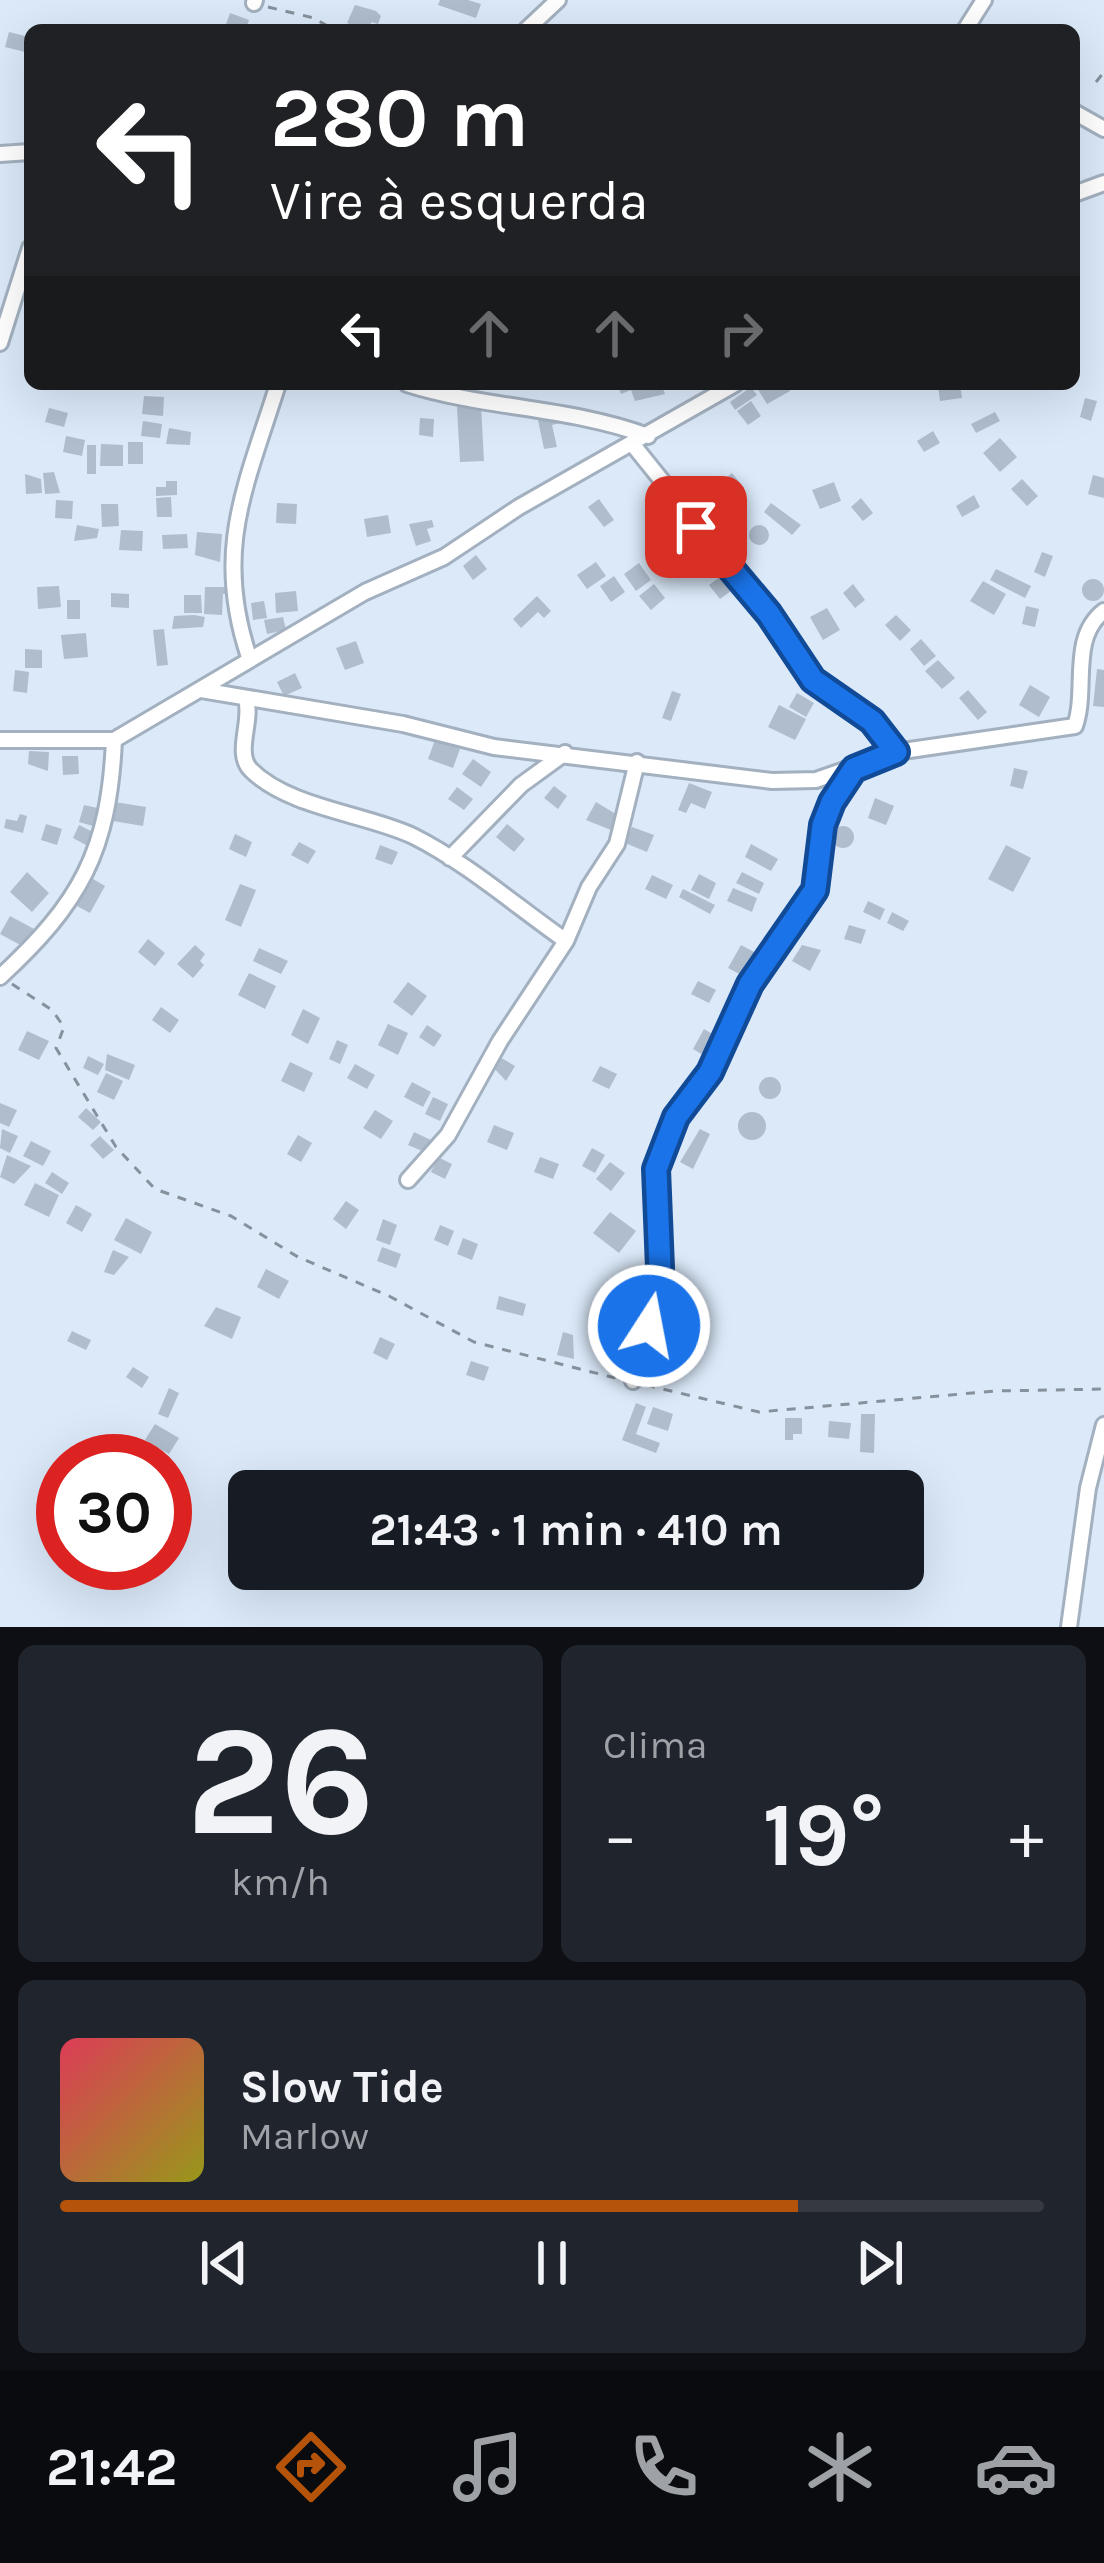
<!DOCTYPE html>
<html lang="pt">
<head>
<meta charset="utf-8">
<style>
	:root { --surface:#171b24; --page:#20242c; --text:#f1f3f6; --muted:#9ea1a6; --line:#363941; --accent:#b45309 }
	body { margin:0; font-family:Karla,sans-serif; background:var(--page); color:var(--text); height:100vh; display:flex; flex-direction:column; font-size:45px; white-space:nowrap }
	* { box-sizing:border-box; margin:0 }
	p { font-size:39px; color:var(--muted) }
	.icon { flex:none; width:66px; height:66px; fill:none; stroke:currentColor; stroke-width:2; stroke-linecap:round; stroke-linejoin:round }
	.map { position:relative; height:1627px; overflow:hidden }
	.details { display:flex; flex-direction:column; gap:18px; padding:18px; background:#0d0f14; flex:1 }
	.details>* { flex:none }
	.hud { position:absolute; left:24px; top:24px; width:1056px; height:366px; border-radius:18px; box-shadow:0 12px 48px #0002; background:#202124; color:#fff; overflow:hidden }
	.speed { position:absolute; left:36px; top:1434px; display:flex; gap:24px; font-size:60px; font-weight:700; text-align:center }
	.speed>* { display:grid; place-content:center; width:156px; height:156px; border-radius:50%; background:var(--surface); box-shadow:0 12px 48px #0002; line-height:1 }
	.speed .limit { border:18px solid #d22; background:#fff; color:#111 }
	.pin { position:absolute; display:grid; place-items:center; width:102px; height:102px; color:#fff; margin:-51px; border-radius:24px; box-shadow:0 6px 18px #0006 }
	.me { position:absolute; width:132px; margin:-66px; rotate:11deg; stroke-linejoin:round; filter:drop-shadow(0 0 9px #0008) }
	.turn { display:flex; align-items:center; gap:42px; height:252px; padding:0 48px; font-size:54px }
	.turn .icon { width:156px; height:156px; stroke-width:2.5 }
	.turn b { display:block; font-size:84px; line-height:102px }
	.lanes { display:flex; align-items:center; height:114px; padding:0 48px; background:#0003; justify-content:center; gap:60px; direction:ltr }
	.lanes .off { opacity:.35 }
	.big { font-size:90px; font-weight:700; line-height:1.1 }
	.details .card { flex:1; display:flex; flex-direction:column; justify-content:center; gap:18px; min-width:0; padding:0 42px; border-radius:18px; background:var(--page) }
	.details .dial { align-items:center; gap:0 }
	.dial b { font-size:156px; line-height:1 }
	.song { display:flex; align-items:center; gap:36px }
	.cover { width:144px; height:144px; border-radius:18px; background:linear-gradient(135deg,hsl(350 70% 55%),hsl(60 70% 35%)) }
	.played { height:12px; border-radius:6px; background:linear-gradient(90deg,var(--accent) 75%,var(--line) 75%) }
	.keys { display:flex; justify-content:space-around; direction:ltr }
	.heat { display:flex; justify-content:space-between; align-items:center; font-size:66px; direction:ltr }
	.details .tiles { flex:1; display:grid; gap:18px; grid-template-columns:1fr 1fr }
	.card:last-child { grid-column:span 2 }
	.trip { position:absolute; left:228px; top:1470px; width:696px; height:120px; border-radius:18px; background:var(--surface); box-shadow:0 12px 48px #0002; font-weight:700; line-height:120px; text-align:center }
	.menu { display:flex; height:192px; justify-content:space-around; align-items:center; background:#090b0e; color:var(--muted) }
	.menu .icon { width:84px; height:84px }
	.menu .active { color:var(--accent) }
	.menu b { font-size:54px; color:var(--text) }
	.map>svg:first-child { display:block }
</style>
</head>
<body>
<div class="map">
<svg width="1104" height="1627" viewBox="0 0 1104 1627">
	<rect width="100%" height="100%" fill="#dbe9f9"/>
	<!-- building -->
	<path fill="#b0bdcd" d="M440,0h28l13,4 -5,14 -38,-13z
		M355,5l21,6 5,5 -3,8 -6,-2 -7,8 -18,-7z
		M230,13l19,7 -3,10h-22z
		M9,32l20,5 -4,15 -20,-5z
		M618,384h43l4,10 -30,7 -4,-11 -10,4z
		M764,384h21l5,7 -23,13 -10,-16z
		M960,384l2,14 -22,3 -2,-16z
		M751,387l6,8 -22,15 -5,-8z
		M144,396l20,1 -1,19 -21,-2z
		M1085,398l12,3 -6,20 -11,-4z
		M751,401l10,15 -13,9 -11,-14z
		M481,406l3,55 -24,1 -3,-55z
		M49,408l19,5 -4,14 -19,-5z
		M995,412l5,9 -24,12 -5,-9z
		M558,416l2,7 -8,2 5,22 -13,2 -6,-29z
		M420,418l14,1 -1,18 -14,-2z
		M143,421l19,3 -2,14 -19,-2z
		M169,428l22,4 -1,13 -24,-1z
		M933,431l7,12 -16,9 -7,-11z
		M66,436l19,4 -3,16 -19,-4z
		M1000,438l17,19 -17,15 -17,-19z
		M128,442h15v22h-15z
		M101,444l22,1v21h-23z
		M87,445h9v29h-9z
		M54,472l6,21 -15,1 -2,-21z
		M732,473l12,15 -10,8 -17,-11z
		M25,474l16,5 1,14 -16,1z
		M1093,475l11,3v20l-16,-4z
		M1022,479l16,17 -11,10 -16,-17z
		M166,481h11v14l-21,1v-9h10z
		M834,482l7,19 -21,8 -8,-19z
		M974,495l6,12 -18,10 -6,-11z
		M171,497l1,20h-15l-1,-19z
		M861,498l12,15 -10,8 -12,-14z
		M599,499l15,21 -10,7 -16,-20z
		M56,500l17,1 -1,18 -17,-1z
		M277,503l20,1 -1,20 -20,-1z
		M771,503l30,22 -9,10 -28,-23z
		M101,504h17l1,22 -17,1z
		M388,515l3,18 -24,4 -3,-18z
		M432,520l2,7 -7,2 4,12 -15,5 -7,-22z
		M749 535a10 10 0 1 1 20 0a10 10 0 1 1-20 0Z
		M77,525l22,4 -2,9 -23,3z
		M121,530l22,1 -1,20 -23,-1z
		M197,532l25,2 -2,28 -25,-7z
		M187,534l1,14 -25,1 -1,-14z
		M696,539l7,8 -22,19 -7,-8z
		M1042,552l11,4 -8,21 -11,-5z
		M476,555l11,14 -14,11 -10,-14z
		M596,562l10,14 -19,13 -10,-14z
		M639,563l12,17 -15,11 -12,-17z
		M996,569l35,17 -6,12 -35,-18z
		M614,576l11,16 -14,10 -11,-16z
		M720,577l11,14 -11,8 -11,-14z
		M1082 590a11 11 0 1 1 22 0a11 11 0 1 1-22 0Z
		M983,581l23,13 -12,21 -24,-14z
		M654,584l11,14 -14,12 -12,-14z
		M853,584l12,16 -10,8 -12,-15z
		M59,586l2,21 -23,2 -1,-22z
		M205,587h24v7h-6l-1,21 -18,-1z
		M296,591l2,20 -22,2 -1,-20z
		M111,593l18,1v14l-18,-1z
		M184,595h17l1,18h-18z
		M537,596l14,15 -7,7 -6,-6 -17,16 -8,-9z
		M67,600h13v19h-13z
		M264,601l3,17 -14,2 -2,-17z
		M1026,606l13,3 -4,18 -13,-3z
		M827,608l13,22 -17,10 -13,-23z
		M194,615l11,2 -2,10 -31,2 2,-13z
		M896,615l15,15 -11,11 -15,-16z
		M283,617l3,13 -19,4 -3,-14z
		M164,629l4,36 -11,1 -4,-36z
		M86,633l2,24 -24,2 -3,-24z
		M921,639l15,17 -12,10 -14,-17z
		M356,641l8,22 -19,7 -9,-22z
		M25,649l17,1v18h-17z
		M938,660l17,18 -13,11 -17,-18z
		M1097,669l7,1v37l-11,-1z
		M15,670l14,2 -2,21 -14,-2z
		M295,673l7,15 -18,8 -7,-14z
		M1030,685l20,12 -11,20 -20,-12z
		M968,690l19,22 -9,8 -19,-22z
		M672,691l9,3 -10,27 -9,-3z
		M797,693l17,10 -8,14 -17,-10z
		M779,705l27,14 -11,21 -27,-13z
		M435,740l25,9 -7,19 -25,-9z
		M29,751l20,1 -1,19 -20,-7z
		M62,756h16l1,18 -16,1z
		M473,759l18,13 -10,15 -19,-13z
		M1014,768l14,3 -5,18 -13,-3z
		M689,783l23,9 -7,17 -14,-6 -5,10 -8,-3z
		M554,786l13,10 -9,13 -14,-11z
		M457,787l16,12 -9,11 -16,-11z
		M875,798l19,8 -8,19 -18,-7z
		M115,802l31,5 -3,19 -30,-5z
		M596,802l28,17 -8,13 -30,-12z
		M84,805l18,4 -6,18 -17,-5z
		M20,814l7,2 -4,17 -19,-5 2,-9 11,2z
		M46,824l16,5 -5,16 -16,-5z
		M507,824l18,15 -11,13 -18,-15z
		M79,825l16,8 -7,13 -15,-8z
		M832 837a11 11 0 1 1 22 0a11 11 0 1 1-22 0Z
		M632,827l22,8 -7,17 -22,-9z
		M235,834l17,8 -6,15 -17,-8z
		M299,842l17,9 -8,13 -17,-9z
		M751,844l27,15 -7,12 -26,-14z
		M380,845l18,7 -6,13 -17,-6z
		M1006,845l25,13 -18,34 -25,-13z
		M27,872l22,21 -17,19 -22,-20z
		M742,872l22,11 -5,11 -23,-11z
		M699,874l17,9 -7,16 -18,-9z
		M652,875l21,10 -7,14 -21,-10z
		M93,879l12,7 -15,27 -13,-7z
		M240,884l16,6 -15,37 -16,-7z
		M733,888l24,10 -5,14 -25,-11z
		M683,889l32,16 -5,9 -31,-17z
		M868,901l17,8 -5,11 -17,-8z
		M892,912l17,9 -6,10 -16,-8z
		M10,916l24,13 -10,18 -24,-13z
		M849,925l17,5 -5,14 -17,-5z
		M148,939l17,14 -10,13 -17,-14z
		M195,945l10,9 -5,7 4,4 -11,13 -16,-14z
		M741,945l15,8 -13,23 -15,-8z
		M802,945l19,5 -11,21 -18,-10z
		M259,948l29,13 -7,13 -28,-13z
		M249,973l27,13 -11,23 -27,-14z
		M698,981l18,9 -7,13 -18,-9z
		M408,982l19,14 -15,20 -19,-14z
		M161,1007l18,13 -9,13 -18,-13z
		M303,1009l17,9 -12,26 -17,-9z
		M388,1024l20,9 -10,22 -20,-10z
		M427,1025l15,10 -8,12 -15,-10z
		M704,1029l10,6 -11,20 -10,-6z
		M27,1031l22,10 -10,19 -21,-10z
		M337,1040l11,5 -8,19 -11,-5z
		M107,1054l28,11 -6,15 -24,-10z
		M88,1056l16,8 -6,11 -15,-7z
		M498,1056l17,10 -9,15 -14,-15z
		M290,1062l23,11 -9,19 -23,-11z
		M355,1064l20,11 -8,14 -20,-11z
		M600,1066l17,8 -8,15 -17,-8z
		M106,1073l17,8 -9,19 -17,-8z
		M759 1088a11 11 0 1 1 22 0a11 11 0 1 1-22 0Z
		M412,1082l19,10 -8,15 -19,-10z
		M433,1097l15,7 -8,17 -15,-7z
		M0,1103l17,7 -8,17 -9,-4z
		M86,1108l15,14 -8,8 -15,-13z
		M375,1110l18,11 -12,18 -18,-11z
		M738 1126a14 14 0 1 1 28 0a14 14 0 1 1-28 0Z
		M494,1125l20,8 -7,17 -20,-8z
		M2,1129l16,7 -8,17 -10,-5z
		M700,1129l10,5 -17,35 -13,-7z
		M414,1132l19,9 -6,12 -19,-8z
		M298,1135l14,8 -11,19 -14,-8z
		M100,1136l14,14 -11,9 -13,-14z
		M31,1141l20,10 -8,15 -20,-10z
		M592,1148l13,7 -10,18 -13,-7z
		M7,1155l24,11 -17,18 -14,-7z
		M438,1157l14,7 -7,15 -14,-7z
		M540,1157l19,7 -6,15 -19,-7z
		M610,1162l15,11 -14,18 -15,-12z
		M52,1172l17,11 -7,11 -17,-11z
		M35,1183l24,12 -10,22 -25,-12z
		M346,1201l13,9 -13,19 -13,-10z
		M76,1205l16,9 -10,18 -16,-9z
		M610,1212l26,19 -17,22 -26,-20z
		M126,1218l26,14 -11,22 -27,-14z
		M383,1219l14,6 -7,20 -14,-5z
		M440,1225l14,6 -6,15 -14,-6z
		M463,1238l15,6 -6,16 -15,-6z
		M382,1247l19,7 -5,14 -19,-7z
		M113,1250l16,7 -15,18 -10,-3z
		M266,1269l23,12 -10,18 -22,-12z
		M499,1296l27,8 -3,12 -27,-7z
		M616,1304l21,7 -5,15 -21,-6z
		M216,1307l25,10 -9,22 -28,-13z
		M72,1331l19,9 -5,10 -19,-9z
		M563,1332l10,3 1,24 -17,-4z
		M380,1337l15,7 -8,16 -14,-7z
		M471,1361l18,6 -5,14 -18,-6z
		M133,1367l16,10 -7,11 -16,-11z
		M169,1388l10,5 -11,25 -10,-4z
		M636,1403l10,4 -10,27 24,9 -4,10 -34,-13z
		M653,1407l20,7 -5,17 -21,-7z
		M861,1414h14l-1,39 -14,-1z
		M785,1418h17v16h-9v6h-8z
		M829,1421l22,2 -2,16 -21,-2z
		M155,1424l24,14 -10,16 -24,-14z"/>
	<g fill="none" stroke-linecap="round" stroke-linejoin="round">
		<!-- minor casing -->
		<g stroke="#a3b0bf" stroke-width="20">
			<path id="minor" d="M254,3l1,-3
				M526,30l32,-30
				M965,30l19,-30
				M1074,112l30,17
				M0,154l30,-2
				M1074,194l30,-11
				M0,343l30,-95
				M407,384c79,25 163,23 241,52
				M634,446l135,168 44,67 59,39 24,32
				M249,657c-36,-107 -3,-171 29,-273
				M201,690l202,34 91,23 278,34 44,-1 80,-28 179,-26c13,-37 -6,-88 29,-115
				M246,699c7,22 -12,54 5,71 38,38 116,44 162,66 54,27 103,70 153,105
				M0,740h114l251,-148 79,-35 75,-50 216,-123
				M450,858l71,-73 44,-32
				M0,977c80,-74 109,-125 114,-237
				M408,1180l40,-45 52,-94 66,-100 23,-54 28,-43 20,-82
				M633,1381l27,-114 -4,-97 21,-53 33,-45 40,-88 65,-95 8,-64 31,-56
				M1069,1627l19,-139 16,-63"/>
		</g>
		<!-- path -->
		<path stroke="#87919d" stroke-width="3" stroke-dasharray="9 9" stroke-linecap="butt" d="M268,7l46,11 20,12
			M1096,82l8,-10
			M12,984l40,26 12,17 -8,21 60,99 39,42 76,27 67,41 91,39 85,46 145,37
			M646,1385l113,27 236,-21 109,-2"/>
		<!-- minor -->
		<use href="#minor" stroke="#fff" stroke-width="14"/>
	</g>
	<g fill="none" stroke-linecap="round" stroke-linejoin="round">
		<!-- route casing -->
		<g stroke="#114b97" stroke-width="30">
			<path id="route" d="M649,1326l11,-58 -4,-99 20,-52 34,-45 40,-88 65,-94 8,-65 9,-23 22,-33 42,-17 -24,-31 -59,-41 -44,-66 -73,-87"/>
		</g>
		<!-- route -->
		<use href="#route" stroke="#1a73e8" stroke-width="21"/>
	</g>
</svg>
<div class="speed"><div class="limit">30</div></div>
<div class="pin" style="left:696px;top:527px;background:#d93025"><svg class="icon" aria-label="arrive" viewBox="0 0 24 24"><path d="M6 21V4h12l-3 4 3 4H6"/></svg></div>
<svg class="me" style="left:649px;top:1326px" viewBox="-20 -20 40 40"><circle r="17" fill="#1a73e8" stroke="#fff" stroke-width="3"/><path d="M0-11L8 9 0 5-8 9z" fill="#fff"/></svg>
<div class="trip">21:43 · 1 min · 410 m</div>
<div class="hud">
<div class="turn"><svg class="icon" aria-label="left" viewBox="0 0 24 24"><path d="M17 20v-9H6M10 6l-5 5 5 5"/></svg><div><b>280 m</b>Vire à esquerda</div></div>
<div class="lanes"><svg class="icon" aria-label="left" viewBox="0 0 24 24"><path d="M17 20v-9H6M10 6l-5 5 5 5"/></svg><svg class="icon off" aria-label="ahead" viewBox="0 0 24 24"><path d="M12 20V5M6 11l6-6 6 6"/></svg><svg class="icon off" aria-label="ahead" viewBox="0 0 24 24"><path d="M12 20V5M6 11l6-6 6 6"/></svg><svg class="icon off" aria-label="right" viewBox="0 0 24 24"><path d="M7 20v-9h11M14 6l5 5-5 5"/></svg></div>
</div>
</div>
<section class="details">
<div class="tiles">
<div class="card dial"><b>26</b><p>km/h</p></div>
<div class="card"><p>Clima</p>
<div class="heat"><a>−</a><b class="big">19°</b><a>+</a></div>
</div>
<div class="card">
<div class="song"><i class="cover"></i><div><b>Slow Tide</b><p>Marlow</p></div></div>
<div class="played"></div>
<div class="keys"><svg class="icon" aria-label="previous" viewBox="0 0 24 24"><path d="M18 5L8 12l10 7zM5 5v14"/></svg><svg class="icon" aria-label="pause" viewBox="0 0 24 24"><path d="M8 5v14M16 5v14"/></svg><svg class="icon" aria-label="next" viewBox="0 0 24 24"><path d="M6 5l10 7-10 7zM19 5v14"/></svg></div>
</div>
</div>
</section>
<nav class="menu">
<b>21:42</b>
<svg class="icon active" aria-label="directions" viewBox="0 0 24 24"><path d="M12 3l9 9-9 9-9-9zM9 14v-3h6M13 9l2 2-2 2"/></svg>
<svg class="icon" aria-label="music" viewBox="0 0 24 24"><path d="M9 18V5l10-2v13"/><circle cx="6" cy="18" r="3"/><circle cx="16" cy="16" r="3"/></svg>
<svg class="icon" aria-label="phone" viewBox="0 0 24 24"><path d="M5 4h4l2 5-3 2q2 4 5 5l2-3 5 2v4C11 20 4 13 5 4z"/></svg>
<svg class="icon" aria-label="climate" viewBox="0 0 24 24"><path d="M12 3v18M4 7l16 10M4 17L20 7"/></svg>
<svg class="icon" aria-label="car" viewBox="0 0 24 24"><path d="M5 17H2v-5l4-1 3-4h7l3 4 3 1v5h-3M9 17h6M6 11h13"/><circle cx="7" cy="17" r="2"/><circle cx="17" cy="17" r="2"/></svg>
</nav>
</body>
</html>
